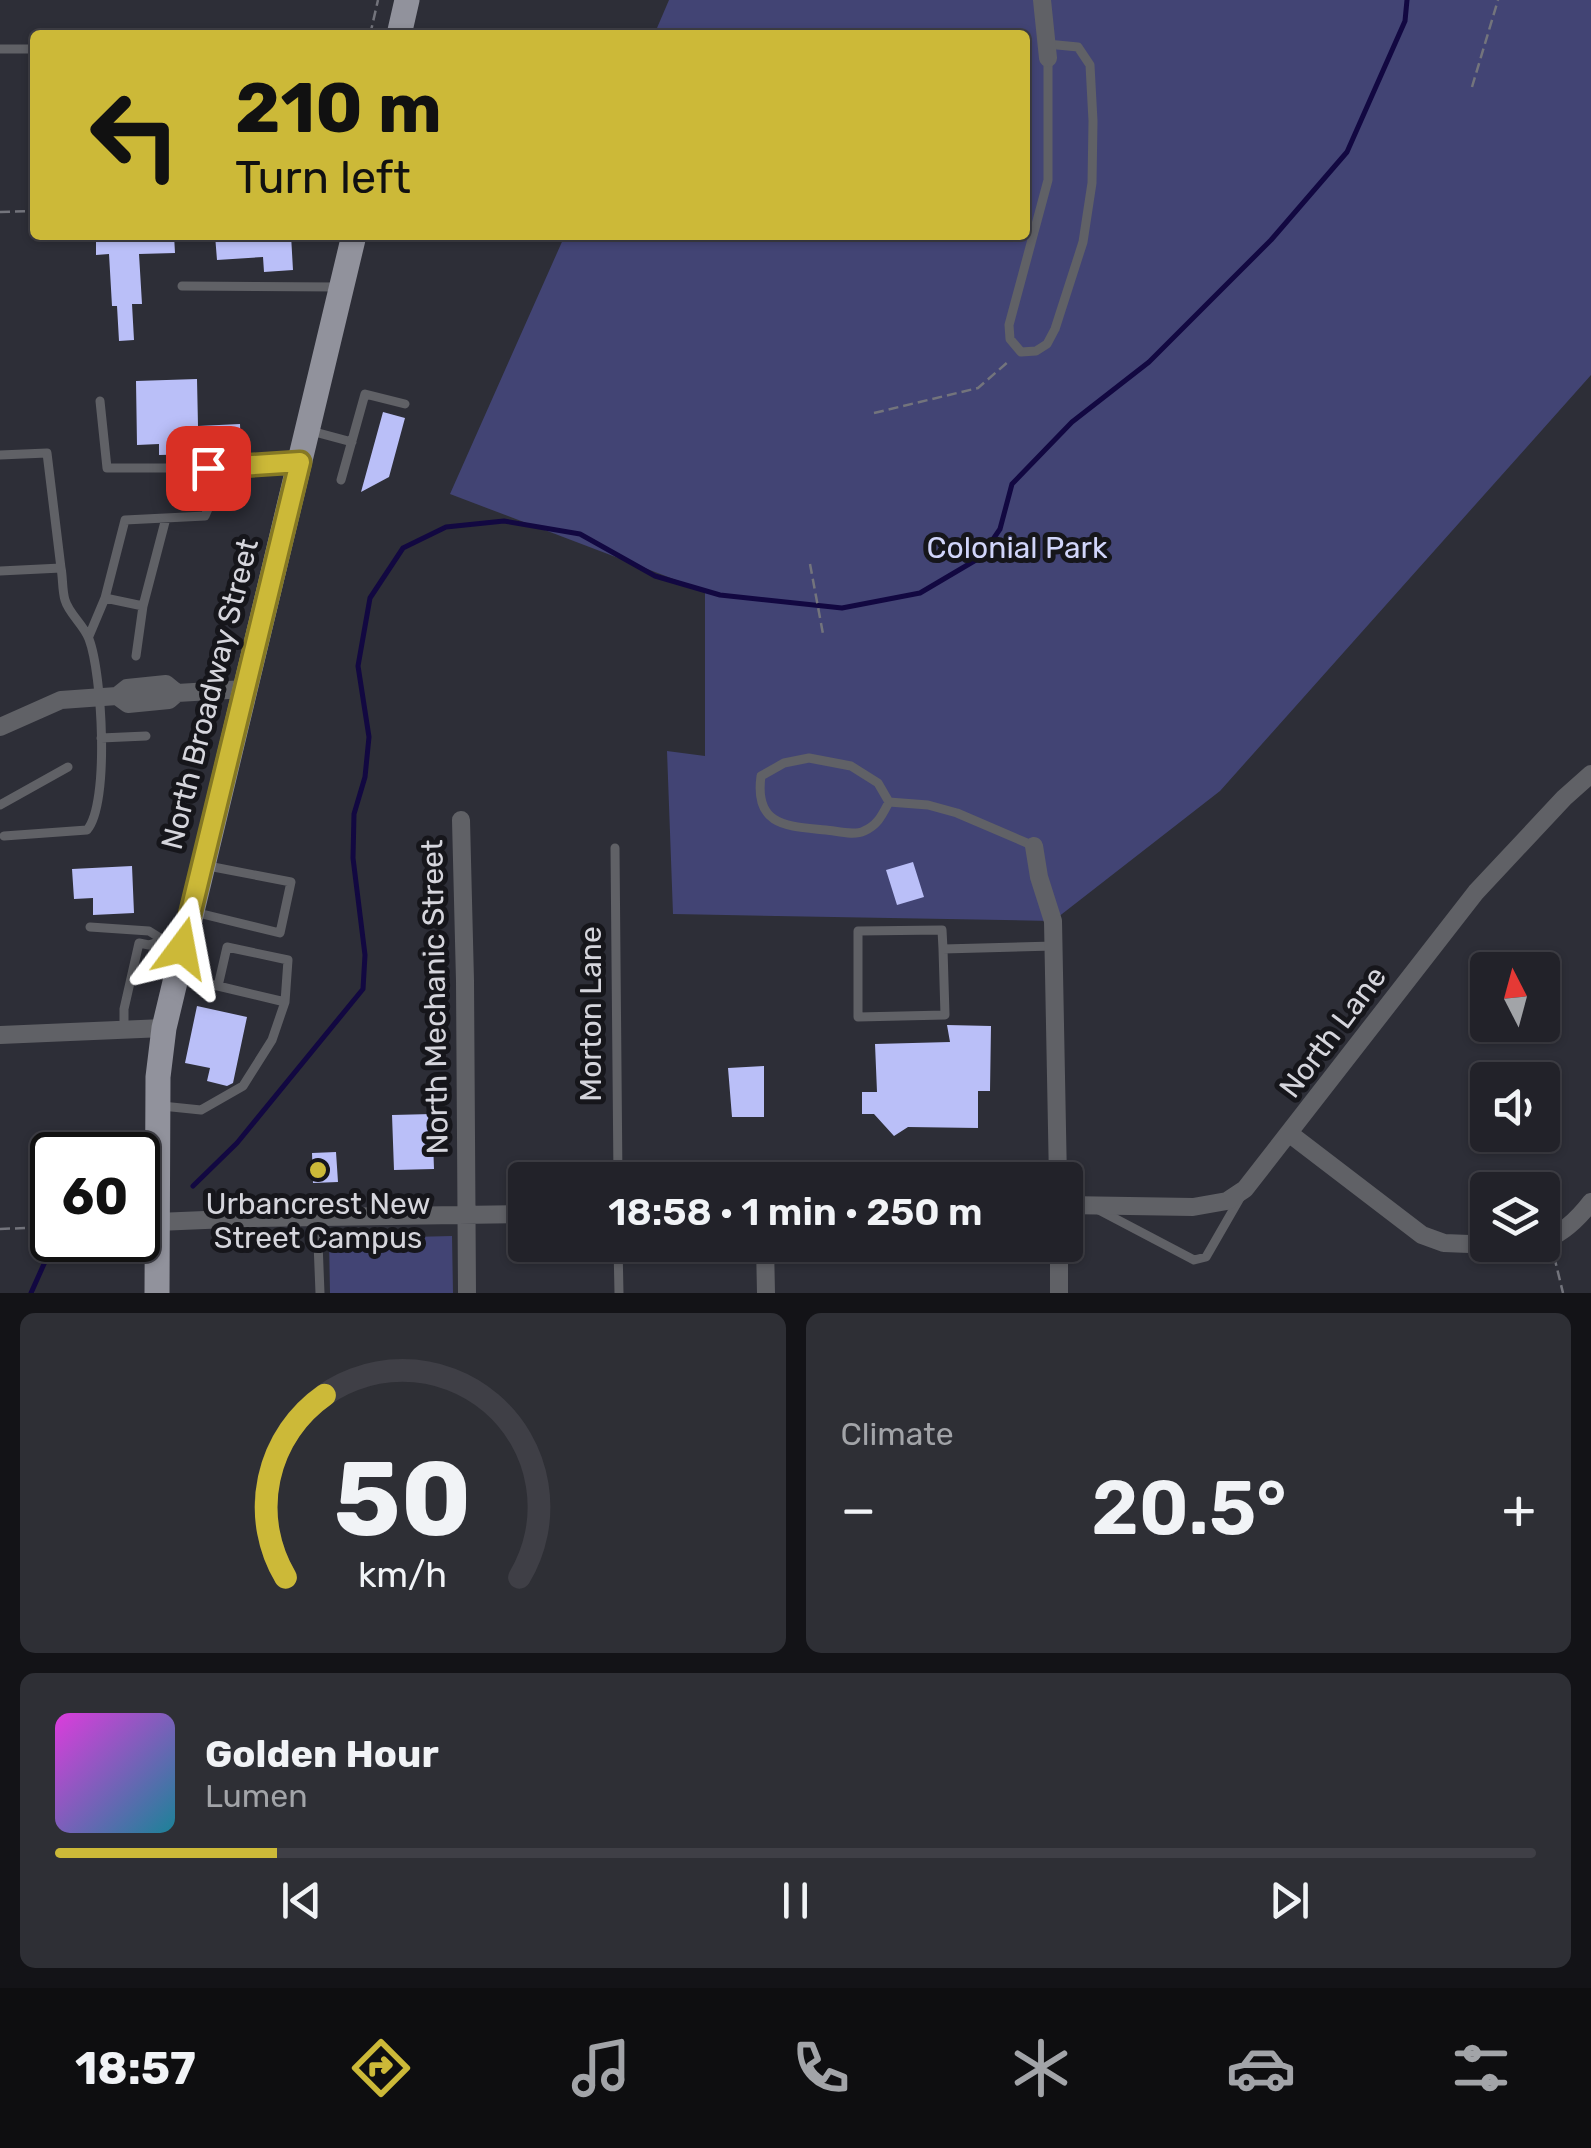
<!DOCTYPE html>
<html lang="en">
<head>
<meta charset="utf-8">
<style>
	:root { --surface:#222229; --page:#2e2f35; --text:#f1f3f6; --muted:#a2a4a8; --line:#3f3f46; --accent:#ccb938 }
	body { margin:0; font-family:Rubik,sans-serif; background:var(--page); color:var(--text); height:100vh; display:flex; flex-direction:column; font-size:38px; white-space:nowrap }
	* { box-sizing:border-box; margin:0 }
	p { font-size:32px; color:var(--muted) }
	.icon { flex:none; width:55px; height:55px; fill:none; stroke:currentColor; stroke-width:2; stroke-linecap:round; stroke-linejoin:round }
	.map { position:relative; height:1293px; overflow:hidden }
	.drawer { display:flex; flex-direction:column; gap:20px; padding:20px; background:#131317; flex:1 }
	.drawer>* { flex:none }
	.banner { position:absolute; left:30px; top:30px; width:1000px; height:210px; border-radius:10px; box-shadow:0 2px 8px #0004,0 0 0 2px var(--line); background:#ccb938; color:#111; overflow:hidden }
	.needle { width:65px; rotate:354deg }
	.tools { position:absolute; left:1470px; top:952px; display:grid; gap:20px }
	.tools a { display:grid; place-items:center; width:90px; height:90px; border-radius:10px; background:var(--surface); box-shadow:0 2px 8px #0004,0 0 0 2px var(--line); font-size:50px }
	.speed { position:absolute; left:30px; top:1132px; display:flex; gap:20px; font-size:50px; font-weight:700; text-align:center }
	.speed>* { display:grid; place-content:center; width:130px; height:130px; border-radius:50%; background:var(--surface); box-shadow:0 2px 8px #0004,0 0 0 2px var(--line); line-height:1 }
	.speed .limit { border:5px solid #111; border-radius:15px; background:#fff; color:#111 }
	.pin { position:absolute; display:grid; place-items:center; width:85px; height:85px; color:#fff; margin:-42px; border-radius:20px; box-shadow:0 5px 15px #0006 }
	.me { position:absolute; width:110px; margin:-55px; rotate:13deg; stroke-linejoin:round; filter:drop-shadow(0 0 8px #0008) }
	.turn { display:flex; align-items:center; gap:35px; height:210px; padding:0 40px; font-size:45px }
	.turn .icon { width:130px; height:130px; stroke-width:2.5 }
	.turn b { display:block; font-size:70px; line-height:85px }
	.big { font-size:75px; font-weight:600; line-height:1.1 }
	.drawer .tile { flex:1; display:flex; flex-direction:column; justify-content:center; gap:15px; min-width:0; padding:0 35px; border-radius:15px; background:var(--page) }
	.drawer .dial { align-items:center; gap:0 }
	.dial svg { height:260px; overflow:visible; fill:none; stroke:var(--line); stroke-width:7; stroke-linecap:round; text-anchor:middle }
	.dial text { fill:var(--text); stroke:none }
	.song { display:flex; align-items:center; gap:30px }
	.cover { width:120px; height:120px; border-radius:15px; background:linear-gradient(135deg,hsl(300 70% 55%),hsl(190 70% 35%)) }
	.played { height:10px; border-radius:5px; background:linear-gradient(90deg,var(--accent) 15%,var(--line) 15%) }
	.keys { display:flex; justify-content:space-around; direction:ltr }
	.heat { display:flex; justify-content:space-between; align-items:center; font-size:55px; direction:ltr }
	.drawer .tiles { flex:1; display:grid; gap:20px; grid-template-columns:1fr 1fr }
	.tile:last-child { grid-column:span 2 }
	.trip { position:absolute; left:508px; top:1162px; width:575px; height:100px; border-radius:10px; background:var(--surface); box-shadow:0 2px 8px #0004,0 0 0 2px var(--line); font-weight:600; line-height:100px; text-align:center }
	.dock { display:flex; height:160px; justify-content:space-around; align-items:center; background:#0e0e10; color:var(--muted) }
	.dock .icon { width:70px; height:70px }
	.dock .active { color:var(--accent) }
	.dock b { font-size:45px; color:var(--text) }
	.map>svg:first-child { display:block }
</style>
</head>
<body>
<div class="map">
<svg width="1591" height="1293" viewBox="0 0 1591 1293">
	<rect width="100%" height="100%" fill="#2d2e37"/>
	<!-- green -->
	<path fill="#424474" d="M669,0h922v375l-371,416 -167,130 -380,-7 -6,-163 38,5v-165l-255,-97 115,-259h460v-200h-371z
		M452,1236l1,57h-123l-1,-54z"/>
	<g fill="none" stroke-linecap="round" stroke-linejoin="round">
		<!-- stream -->
		<path stroke="#120841" stroke-width="5" d="M193,1186l44,-43 126,-154 2,-34 -12,-97 1,-44 11,-37 4,-40 -11,-71 12,-68 33,-50 43,-21 58,-6 76,13 75,42 65,19 122,13 78,-15 61,-36 19,-28 12,-45 60,-62 77,-60 122,-122 76,-88 58,-131 2,-21
			M31,1293l17,-38 15,-15"/>
	</g>
	<!-- building -->
	<path fill="#babff8" d="M96,235h78l1,18 -36,1 3,50h-10l2,36 -15,1 -2,-35h-5l-3,-52 -13,1z
		M215,235h76l2,35 -29,2 -1,-15 -46,3z
		M197,379l1,47 42,-2 1,29 -82,2v-11l-22,1 -1,-64z
		M383,412l22,6 -16,59 -28,15z
		M913,862l11,35 -27,8 -11,-35z
		M132,866l2,47 -41,2v-17l-19,1 -2,-30z
		M197,1006l50,11 -14,66 -6,3 -20,-5 3,-13 -25,-5z
		M947,1025l44,1 -1,65h-12v37l-70,-1 -14,9 -20,-22h-12v-22h15l-2,-48 75,-2z
		M764,1066v51h-32l-4,-49z
		M432,1114l2,55 -40,1 -2,-55z
		M336,1152l2,30 -25,1 -1,-30z"/>
	<g fill="none" stroke-linecap="round" stroke-linejoin="round">
		<!-- path -->
		<path stroke="#73747c" stroke-width="2.5" stroke-dasharray="10 5" stroke-linecap="butt" d="M370,35l8,-35
			M1472,87l26,-87
			M0,212l35,-1
			M874,413l104,-25 31,-27
			M810,564l13,70
			M0,1229l25,-1 27,-19
			M1554,1256l9,37"/>
		<!-- lane -->
		<path stroke="#606166" stroke-width="9" d="M1047,44l31,3 12,18 3,56 -1,62 -9,59 -28,87 -8,15 -11,7 -15,1 -11,-13 -1,-14 39,-145v-122
			M0,49h35
			M182,286l157,1
			M100,401l7,67h101l89,-6
			M311,431l41,11
			M0,455l47,-2 14,115
			M341,480l24,-86 40,10
			M0,571l61,-3c2,10 1,22 4,32 4,14 19,25 24,39 13,34 21,165 -2,191l-83,6
			M105,598l20,-78 80,-4 5,-12 -2,-36
			M143,606l23,-88
			M89,636l16,-38 38,8 -7,50
			M101,738l45,-2
			M889,802c-7,13 -11,23 -25,29 -10,5 -27,0 -38,-1 -38,-4 -72,-3 -65,-54l23,-13 25,-5 42,8 27,17 11,19 39,3 29,8 77,33
			M0,805l68,-38
			M615,848l3,332
			M194,912l86,21 11,-51 -88,-17
			M90,927l59,4 16,10
			M227,947l61,13 -3,42 -67,-16z
			M943,949l-1,-19 -84,1v86l87,-2 -2,-66 111,-3
			M178,978l40,8
			M124,1030v-21l15,-66 10,2 15,-5
			M162,1106l39,4 42,-24 29,-46 13,-38
			M1097,1209l97,51 12,-3 34,-59
			M317,1217l3,76
			M618,1245l1,48"/>
		<!-- street -->
		<path stroke="#606166" stroke-width="18" d="M1042,0l6,58
			M117,696l11,8 41,-4 8,-7 68,-4
			M0,727l61,-27 56,-4 10,-8 39,-4 11,9
			M461,820l4,161 2,312
			M1034,846l5,31 14,44 5,259
			M0,1035l164,-7
			M1290,1134l132,101 22,8 51,2
			M1065,1205l128,2 34,-6 18,-12 231,-297 88,-94 27,-24
			M157,1222l96,-4 272,-4
			M1542,1241c21,-7 36,-22 49,-39
			M765,1245l1,48
			M1059,1245v48"/>
		<!-- primary -->
		<path stroke="#91929c" stroke-width="25" d="M399,35l8,-35
			M157,1293l1,-216 6,-49 190,-793"/>
	</g>
	<g fill="none" stroke-linecap="round" stroke-linejoin="round">
		<!-- route casing -->
		<g stroke="#857824" stroke-width="25">
			<path id="route" d="M182,948l118,-486 -92,6"/>
		</g>
		<!-- route -->
		<use href="#route" stroke="#ccb938" stroke-width="18"/>
	</g>
	<!-- markers -->
	<circle fill="#ccb938" stroke="#16161b" stroke-width="4" cx="318" cy="1170" r="10"/>
	<g text-anchor="middle" dominant-baseline="central" stroke-width="10" stroke-linejoin="round" paint-order="stroke">
		<!-- park labels -->
		<g font-size="30" fill="#d1d5fa" stroke="#16161b">
			<text x="1017" y="548">Colonial Park</text>
		</g>
		<!-- street labels -->
		<g font-size="30" fill="#d5d5dc" stroke="#16161b">
			<text transform="translate(210 694) rotate(-76)">North Broadway Street</text>
			<text transform="translate(435 997) rotate(-91)">North Mechanic Street</text>
			<text transform="translate(591 1014) rotate(-90)">Morton Lane</text>
			<text transform="translate(1333 1032) rotate(-53)">North Lane</text>
		</g>
		<!-- poi labels -->
		<g font-size="30" fill="#d5d5dc" stroke="#16161b">
			<text x="318" y="1204">Urbancrest New<tspan x="318" dy="34">Street Campus</tspan></text>
		</g>
	</g>
</svg>
<div class="tools">
<a><svg class="needle" viewBox="-14 -14 28 28"><path d="M0-13l5 13h-10z" fill="#e53935"/><path d="M0 13l5-13h-10z" fill="#a2a4a8"/></svg></a>
<a><svg class="icon" aria-label="sound" viewBox="0 0 24 24"><path d="M4 9h4l5-4v14l-5-4H4zM17 9q2 3 0 6"/></svg></a>
<a><svg class="icon" aria-label="layers" viewBox="0 0 24 24"><path d="M12 4l9 5-9 5-9-5zM3 14l9 5 9-5"/></svg></a>
</div>
<div class="speed"><div class="limit">60</div></div>
<div class="pin" style="left:208px;top:468px;background:#d93025"><svg class="icon" aria-label="arrive" viewBox="0 0 24 24"><path d="M6 21V4h12l-3 4 3 4H6"/></svg></div>
<svg class="me" style="left:182px;top:948px" viewBox="-20 -20 40 40"><path d="M0-17L14 15 0 8-14 15z" fill="#ccb938" stroke="#fff" stroke-width="4"/></svg>
<div class="trip">18:58 · 1 min · 250 m</div>
<div class="banner">
<div class="turn"><svg class="icon" aria-label="left" viewBox="0 0 24 24"><path d="M17 20v-9H6M10 6l-5 5 5 5"/></svg><div><b>210 m</b>Turn left</div></div>
</div>
</div>
<section class="drawer">
<div class="tiles">
<div class="tile dial"><svg viewBox="0 0 100 80">
<path d="M14 69A42 42 0 1 1 86 69"/>
<path d="M14 69A42 42 0 0 1 26 13" stroke="#ccb938"/>
<text x="50" y="56" font-size="32" font-weight="700">50</text>
<text x="50" y="72" font-size="11">km/h</text>
</svg></div>
<div class="tile"><p>Climate</p>
<div class="heat"><a>−</a><b class="big">20.5°</b><a>+</a></div>
</div>
<div class="tile">
<div class="song"><i class="cover"></i><div><b>Golden Hour</b><p>Lumen</p></div></div>
<div class="played"></div>
<div class="keys"><svg class="icon" aria-label="previous" viewBox="0 0 24 24"><path d="M18 5L8 12l10 7zM5 5v14"/></svg><svg class="icon" aria-label="pause" viewBox="0 0 24 24"><path d="M8 5v14M16 5v14"/></svg><svg class="icon" aria-label="next" viewBox="0 0 24 24"><path d="M6 5l10 7-10 7zM19 5v14"/></svg></div>
</div>
</div>
</section>
<nav class="dock">
<b>18:57</b>
<svg class="icon active" aria-label="directions" viewBox="0 0 24 24"><path d="M12 3l9 9-9 9-9-9zM9 14v-3h6M13 9l2 2-2 2"/></svg>
<svg class="icon" aria-label="music" viewBox="0 0 24 24"><path d="M9 18V5l10-2v13"/><circle cx="6" cy="18" r="3"/><circle cx="16" cy="16" r="3"/></svg>
<svg class="icon" aria-label="phone" viewBox="0 0 24 24"><path d="M5 4h4l2 5-3 2q2 4 5 5l2-3 5 2v4C11 20 4 13 5 4z"/></svg>
<svg class="icon" aria-label="climate" viewBox="0 0 24 24"><path d="M12 3v18M4 7l16 10M4 17L20 7"/></svg>
<svg class="icon" aria-label="car" viewBox="0 0 24 24"><path d="M5 17H2v-5l4-1 3-4h7l3 4 3 1v5h-3M9 17h6M6 11h13"/><circle cx="7" cy="17" r="2"/><circle cx="17" cy="17" r="2"/></svg>
<svg class="icon" aria-label="filters" viewBox="0 0 24 24"><path d="M4 7h16M4 17h16"/><circle cx="9" cy="7" r="2"/><circle cx="15" cy="17" r="2"/></svg>
</nav>
</body>
</html>
